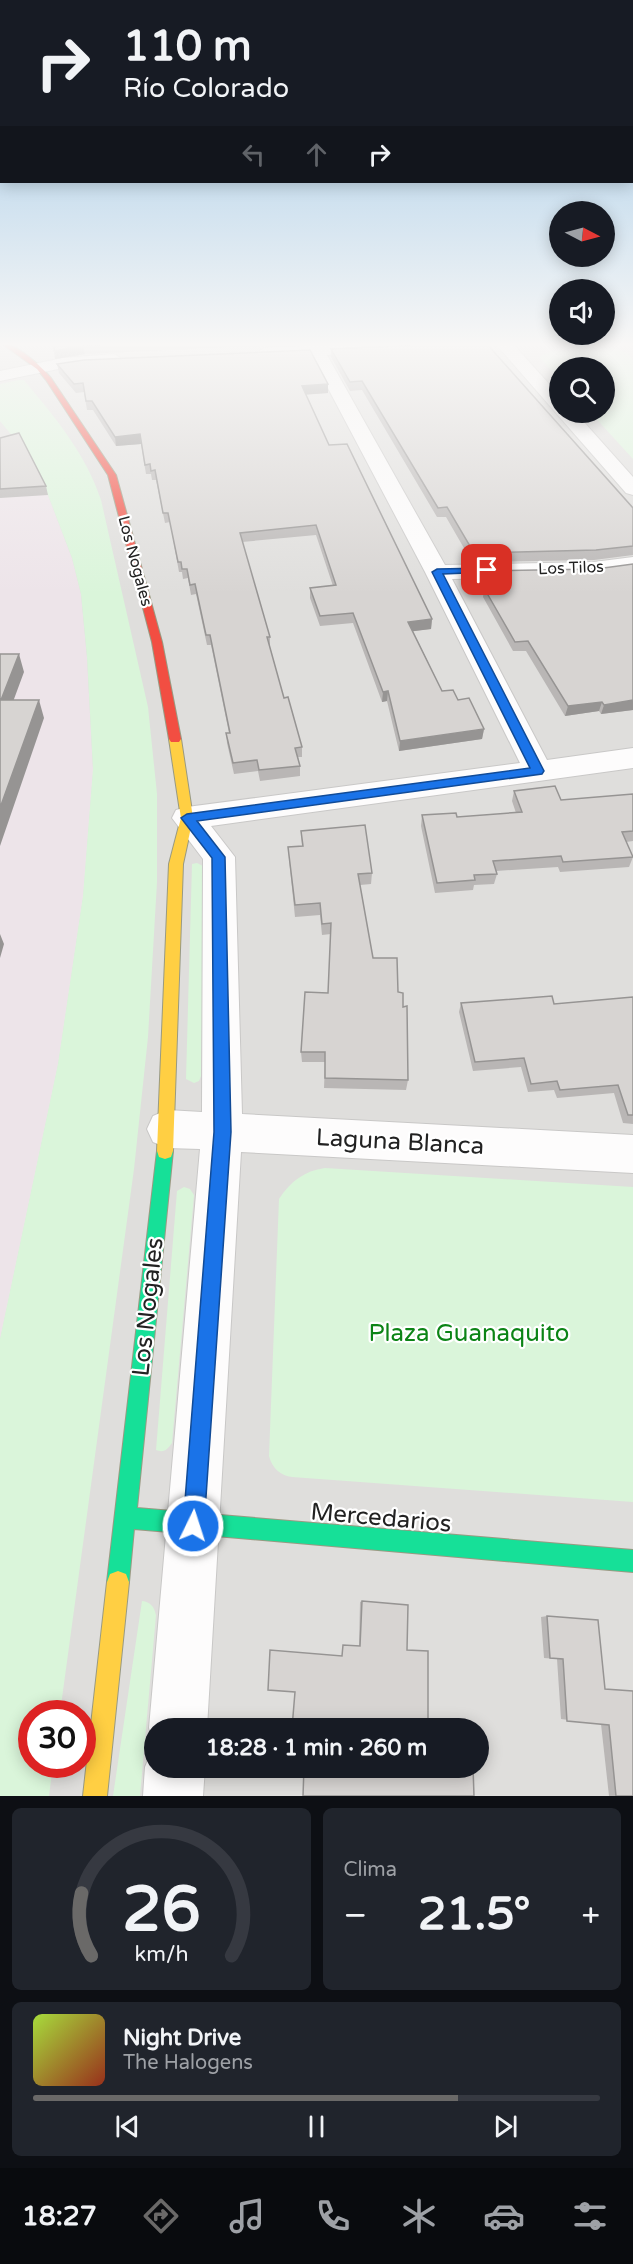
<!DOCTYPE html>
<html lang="es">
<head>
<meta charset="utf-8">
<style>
	:root { --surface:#171b24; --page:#20242c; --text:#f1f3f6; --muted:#9ea1a6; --line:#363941; --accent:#6a6968 }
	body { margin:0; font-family:"Varela Round",sans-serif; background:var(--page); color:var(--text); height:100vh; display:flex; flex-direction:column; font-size:22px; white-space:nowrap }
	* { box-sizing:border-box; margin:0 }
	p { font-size:20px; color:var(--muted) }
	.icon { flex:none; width:33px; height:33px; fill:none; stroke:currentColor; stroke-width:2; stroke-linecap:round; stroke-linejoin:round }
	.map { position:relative; height:1796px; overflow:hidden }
	.details { display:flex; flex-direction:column; gap:12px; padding:12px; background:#0d0f14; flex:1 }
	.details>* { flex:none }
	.hud { position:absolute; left:0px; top:0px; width:633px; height:183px; box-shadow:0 3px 15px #0003; background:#171b24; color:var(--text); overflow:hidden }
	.needle { width:39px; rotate:96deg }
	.controls { position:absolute; left:549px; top:201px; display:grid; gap:12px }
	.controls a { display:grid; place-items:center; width:66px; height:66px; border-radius:50%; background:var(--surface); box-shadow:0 3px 15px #0003; font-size:30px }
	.speed { position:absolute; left:18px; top:1700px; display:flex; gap:12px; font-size:30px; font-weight:700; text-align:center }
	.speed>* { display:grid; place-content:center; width:78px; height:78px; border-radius:50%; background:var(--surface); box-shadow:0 3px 15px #0003; line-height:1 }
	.speed .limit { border:9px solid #d22; background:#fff; color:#111 }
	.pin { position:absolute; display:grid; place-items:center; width:51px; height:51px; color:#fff; margin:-26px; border-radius:12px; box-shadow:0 3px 9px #0006 }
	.me { position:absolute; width:66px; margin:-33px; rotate:4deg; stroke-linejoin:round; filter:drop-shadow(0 0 4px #0008) }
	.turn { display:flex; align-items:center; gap:21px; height:126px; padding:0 24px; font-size:27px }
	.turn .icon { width:78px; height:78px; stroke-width:2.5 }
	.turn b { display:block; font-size:42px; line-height:51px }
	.lanes { display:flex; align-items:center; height:57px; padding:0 24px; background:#0003; justify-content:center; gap:30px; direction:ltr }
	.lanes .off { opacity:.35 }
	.big { font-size:45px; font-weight:700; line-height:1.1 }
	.details .widget { flex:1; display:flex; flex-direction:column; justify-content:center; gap:9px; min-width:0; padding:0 21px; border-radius:9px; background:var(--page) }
	.details .dial { align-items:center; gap:0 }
	.dial svg { height:156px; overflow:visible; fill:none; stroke:var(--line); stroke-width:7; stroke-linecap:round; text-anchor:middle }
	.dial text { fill:var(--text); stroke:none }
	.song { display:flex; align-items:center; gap:18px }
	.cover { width:72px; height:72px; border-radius:9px; background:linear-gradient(135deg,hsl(80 70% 55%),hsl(10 70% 35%)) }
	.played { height:6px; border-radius:3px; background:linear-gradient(90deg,var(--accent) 75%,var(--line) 75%) }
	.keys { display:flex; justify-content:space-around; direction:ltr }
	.heat { display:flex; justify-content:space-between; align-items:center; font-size:33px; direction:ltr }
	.details .tiles { flex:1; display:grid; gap:12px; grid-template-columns:1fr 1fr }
	.widget:last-child { grid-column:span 2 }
	.trip { position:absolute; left:144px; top:1718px; width:345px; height:60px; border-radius:30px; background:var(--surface); box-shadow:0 3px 15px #0003; font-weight:700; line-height:60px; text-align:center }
	.tabs { display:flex; height:96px; justify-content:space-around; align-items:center; background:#090b0e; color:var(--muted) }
	.tabs .icon { width:42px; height:42px }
	.tabs .current { color:var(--accent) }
	.tabs b { font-size:27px; color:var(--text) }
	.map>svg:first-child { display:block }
</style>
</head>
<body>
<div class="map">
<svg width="633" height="1796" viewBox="0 0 633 1796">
	<rect width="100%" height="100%" fill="#f0eeeb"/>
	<!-- residential -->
	<path fill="#dfdedc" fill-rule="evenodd" d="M0,343h633v1453h-633v-457l58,-275 25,-168 10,-127 -93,-324zM560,368h44v44h-44zM32,1713h50v51h-50zM154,1728h324v39h-324z"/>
	<!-- industrial -->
	<path fill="#ede4e9" d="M21,442l27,53 24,63 9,36 6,63 6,112 -10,127 -25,168 -58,275v-894z"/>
	<!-- park -->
	<path fill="#daf5da" d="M612,348l16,5 5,7v99l-42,-46 13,-1v-44h-44l-1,11 -20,-22 12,-6z
		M19,380h5l4,5c30,36 58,70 73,115l47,207 9,87v88l-9,155 -14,132 -74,544h-28v51h21l-4,32h-49v-457l58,-275 25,-168 10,-127 -6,-112 -6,-63 -9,-36 -24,-63 -27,-53 -3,1 -18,-22v-37z
		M197,863l8,4 -4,209 -2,5 -5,2 -8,-4 6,-215z
		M325,1168l308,19v315l-341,-25c-11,-1 -20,-9 -23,-21l10,-257c12,-18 25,-28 46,-31z
		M184,1187l6,2 4,6 -22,248c-5,7 -8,10 -16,7l21,-259z
		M142,1601c9,1 12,6 14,14l-16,181h-27z"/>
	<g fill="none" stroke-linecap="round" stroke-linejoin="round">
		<!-- street casing -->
		<g stroke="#c9c8c7" stroke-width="2">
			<path id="street" d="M304,343h16l1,2 53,-2 8,5 -8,5 -47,2 118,210 149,-3 39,-5v14l-39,5 -142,3 95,181 86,-12v20l-422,58 24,31 7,257 391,21v38l-392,-21 -34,576h-53v14l-5,-14 51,-579 -33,-1 -14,-6 -6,-13 6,-13 14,-6 35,2 1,-253 -31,-41 4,-8 11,-3 333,-44 -95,-191 -114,-216 -47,2 -8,-5 8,-5 42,-2z
				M495,343h17l48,53v16h15l58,65v18l-7,-2z
				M114,354l8,5 -2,4 -57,5 -63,13v-10l63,-13z
				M154,1746v21h51l-2,29h-60l2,-29z"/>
		</g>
		<!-- fast casing -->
		<g stroke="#999a82" stroke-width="2">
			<path id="fast" d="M165,1143l6,2 2,6 -36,357 496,42v22l-499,-43 -5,53 -3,8 -8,3 -8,-3 -3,-8 50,-431 2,-6z"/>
		</g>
		<!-- slow casing -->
		<g stroke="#999a82" stroke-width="2">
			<path id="slow" d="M175,735l6,4 12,79 -10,46 -10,287 -2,6 -6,2 -6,-2 -2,-6 12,-287 12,-46 -12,-79z
				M118,1571l8,3 3,8 -22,214h-24l24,-214 3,-8z"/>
		</g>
		<!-- jam casing -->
		<g stroke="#999a82" stroke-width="2">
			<path id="jam" d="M1,343c15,0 40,23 50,35l65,97 46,167 19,97 -2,3h-8l-2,-3 -17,-97 -44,-167 -62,-95 -9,-11z"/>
		</g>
		<!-- street -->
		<use href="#street" fill="#fdfcfc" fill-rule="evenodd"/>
		<!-- fast -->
		<use href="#fast" fill="#16e098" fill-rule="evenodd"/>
		<!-- slow -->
		<use href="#slow" fill="#ffcf43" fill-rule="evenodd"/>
		<!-- jam -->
		<use href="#jam" fill="#f24e42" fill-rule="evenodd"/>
	</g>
	<!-- wall -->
	<path fill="#b9b6b5" d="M55,343h248l-1,1 -217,10 -30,5z
		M331,349l302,159v47l-39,5 -122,2 -26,-45h-9l-75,-127 -12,1 -19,-34z
		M57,364l271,20v9l-22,1 23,51 103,174 -1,10 -18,2 29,60 16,9 26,29 -2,10 -83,12 -12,-50 -5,1 -29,-79 -33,3 -10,-28v-10l23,-2 -17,-51 -74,7 28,95v10l14,51 18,49v10h-4l2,9v10l-40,5 -2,-10 -24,3 -7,-31 -1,-10h3l-18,-88h-4l-11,-51 -5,1 -3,-17 -5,1 -1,-7h-3l-9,-50 -5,1 -9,-43h-4l-1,-6h-5l-5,-30 -25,2 -23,-36h-6l-3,-18 -8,1 -17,-20z
		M0,438l46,48 2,9 -48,3z
		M596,569l37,141 -32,4 -2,-3 -34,5 -39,-65h-13l-30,-54 1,-9 3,-1 -4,-6 2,-10z
		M514,791l47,9 72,-6v47l-7,1 7,15 -4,10 -69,5 -2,-5 -62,4 1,3 -3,10 -20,1 -1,5 -38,3 -14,-67 1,-11 35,2 59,-4 -4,-12z
		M301,831l71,42 -1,11 -11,1 13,73 25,34 10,88 -2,10 -82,-2 1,-26h-23l-1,-10 27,-59 3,-59 -9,1 -2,-20 -25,2 -6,-58 -1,-12h14z
		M633,997v127l-10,-1 -9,-30 -57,5 -3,-8 -26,2 -7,-25 -48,4 -14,-59 2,-9 93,1z
		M362,1601l45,49 -65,6 1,-11 16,1 1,-44z
		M547,1616l58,73 28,107h-24l-8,-72 -40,-5 -4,-60 -13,-1 -3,-41z"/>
	<!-- shaded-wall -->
	<path fill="#969493" d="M83,346l2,8 -30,5 -1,-8z
		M328,384v9l-26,2v-9z
		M140,434l1,10 -25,2 -1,-9z
		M432,619l-1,10 -24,3 1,-10z
		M19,654l5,18 -17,46 -6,-18z
		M388,691l-1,10 -5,1 1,-10z
		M39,700l5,18 -44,128v-38z
		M633,700v10l-32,4 3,-9z
		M602,702l-3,9 -34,5 3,-10z
		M484,729l-2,10 -83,12 1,-10z
		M0,934l4,10 -4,14z"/>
	<!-- building -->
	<path fill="#d7d4d2" stroke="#969493" stroke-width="1.5" d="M55,343h84l-56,3 -29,5z
		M459,343h27l147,165v38l-37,4 -122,3 -27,-46 -9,1 -76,-127 -12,1 -19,-33z
		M310,350l18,34 -26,2 27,59 18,-1 85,175 -24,3 34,69 11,-1 5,10 11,-2 15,31 -84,12 -12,-50 -5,1 -30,-79 -33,3 -10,-28 26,-3 -20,-60 -76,8 30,104h-3l17,61 4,-1 14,50 -7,1 5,18 -41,4 -2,-10 -24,3 -7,-30h4l-20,-98h-4l-11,-51 -5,1 -3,-16h-5l-1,-7h-3l-10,-49h-5l-8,-43 -4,1 -1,-7 -5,1 -5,-31 -25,3 -23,-36h-6l-3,-18 -9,1 -17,-20 27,-4z
		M19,433l27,53 -46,3v-51z
		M633,564v136l-29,5 -2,-3 -34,4 -40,-65 -13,1 -31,-54 10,-1 -9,-16 111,-2z
		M0,654h19l-18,46h38l-39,108z
		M555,786l6,14 72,-6v37l-11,1 11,25 -70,5 -2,-6 -68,5 4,13 -23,1 1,5 -38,3 -15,-68 34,-2 1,4 65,-5 -8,-21z
		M365,825l7,48 -14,1 15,84h24l1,34 5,1v14l4,-1 1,74 -83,-2v-26h-24l4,-60 23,1 3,-70 -9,1 -2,-21 -25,2 -7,-58 15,-1 -2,-15z
		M552,996l2,8 79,-7v118h-5l-10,-30 -58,5 -3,-9 -26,3 -7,-26 -49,4 -14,-59z
		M362,1601l46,4 -1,45 21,1v77h-136l3,-36 -27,-2 2,-40 72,6 1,-11 17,1z
		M547,1616l51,4 7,69 28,2v105h-17l-7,-71 -42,-4 -4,-62 -13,-1z
		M304,1767h169l1,29h-171z"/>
	<!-- sky -->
	<linearGradient id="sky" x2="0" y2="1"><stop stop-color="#97c4e6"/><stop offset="0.58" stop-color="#f8f7f6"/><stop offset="1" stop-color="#f8f7f6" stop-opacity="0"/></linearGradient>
	<rect width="633" height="594" fill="url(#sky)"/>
	<!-- route -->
	<path fill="#1a73e8" stroke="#114b97" stroke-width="1.5" d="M487,568l5,2 -2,2 -47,2 101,197 -2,3 -345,47 28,36 6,275 -27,394 -3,7 -8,3 -7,-3 -3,-7 31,-394 -2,-274 -31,-40 6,-4 343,-46 -98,-196 5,-3z"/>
	<g text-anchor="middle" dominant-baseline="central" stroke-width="4.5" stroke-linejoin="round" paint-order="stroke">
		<!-- far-street labels -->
		<g font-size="16" fill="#222" stroke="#fff">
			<text transform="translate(135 561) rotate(75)">Los Nogales</text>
			<text transform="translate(571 568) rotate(-2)">Los Tilos</text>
		</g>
		<!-- near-street labels -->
		<g font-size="24" fill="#222" stroke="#fff">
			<text transform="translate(400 1142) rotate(3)">Laguna Blanca</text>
			<text transform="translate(148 1307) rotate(-84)">Los Nogales</text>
			<text transform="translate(381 1518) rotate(5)">Mercedarios</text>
		</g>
		<!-- near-park labels -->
		<g font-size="24" fill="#0c8416" stroke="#fff">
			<text x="469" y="1333">Plaza Guanaquito</text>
		</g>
	</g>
</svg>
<div class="controls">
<a><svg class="needle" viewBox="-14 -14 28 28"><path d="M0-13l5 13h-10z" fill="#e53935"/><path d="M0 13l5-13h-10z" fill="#9ea1a6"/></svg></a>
<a><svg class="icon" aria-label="sound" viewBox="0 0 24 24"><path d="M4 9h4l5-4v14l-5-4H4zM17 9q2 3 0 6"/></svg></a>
<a><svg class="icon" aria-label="search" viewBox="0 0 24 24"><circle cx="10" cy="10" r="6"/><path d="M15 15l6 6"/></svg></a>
</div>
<div class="speed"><div class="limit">30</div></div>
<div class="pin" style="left:487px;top:570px;background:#d93025"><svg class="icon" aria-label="arrive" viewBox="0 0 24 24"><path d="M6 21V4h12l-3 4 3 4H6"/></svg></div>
<svg class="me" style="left:193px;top:1526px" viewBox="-20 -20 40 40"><circle r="17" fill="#1a73e8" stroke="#fff" stroke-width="3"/><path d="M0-11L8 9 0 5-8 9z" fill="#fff"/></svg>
<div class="trip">18:28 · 1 min · 260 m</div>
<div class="hud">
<div class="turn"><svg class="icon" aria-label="right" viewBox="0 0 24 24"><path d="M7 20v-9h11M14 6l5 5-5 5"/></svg><div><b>110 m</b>Río Colorado</div></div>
<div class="lanes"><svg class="icon off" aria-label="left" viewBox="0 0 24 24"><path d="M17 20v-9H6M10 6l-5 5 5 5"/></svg><svg class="icon off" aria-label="ahead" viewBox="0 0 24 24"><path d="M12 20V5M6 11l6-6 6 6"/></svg><svg class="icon" aria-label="right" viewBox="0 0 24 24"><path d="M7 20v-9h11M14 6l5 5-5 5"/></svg></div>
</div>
</div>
<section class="details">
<div class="tiles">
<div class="widget dial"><svg viewBox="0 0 100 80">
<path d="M14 69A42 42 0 1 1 86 69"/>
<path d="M14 69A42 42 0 0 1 9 37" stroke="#6a6968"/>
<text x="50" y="56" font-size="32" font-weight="700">26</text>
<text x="50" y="72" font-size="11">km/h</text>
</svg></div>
<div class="widget"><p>Clima</p>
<div class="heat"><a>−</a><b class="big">21.5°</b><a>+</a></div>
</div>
<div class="widget">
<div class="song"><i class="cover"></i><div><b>Night Drive</b><p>The Halogens</p></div></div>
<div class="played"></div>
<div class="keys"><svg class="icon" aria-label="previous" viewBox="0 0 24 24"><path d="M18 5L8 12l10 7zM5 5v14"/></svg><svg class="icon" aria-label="pause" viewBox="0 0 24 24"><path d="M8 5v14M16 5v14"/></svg><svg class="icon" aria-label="next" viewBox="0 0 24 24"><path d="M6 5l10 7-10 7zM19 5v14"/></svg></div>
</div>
</div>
</section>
<nav class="tabs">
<b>18:27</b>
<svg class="icon current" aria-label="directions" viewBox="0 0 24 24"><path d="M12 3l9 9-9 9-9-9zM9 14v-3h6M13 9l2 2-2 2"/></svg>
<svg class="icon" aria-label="music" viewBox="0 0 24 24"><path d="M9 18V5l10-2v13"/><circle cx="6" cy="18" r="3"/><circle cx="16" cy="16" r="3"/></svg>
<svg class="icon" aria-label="phone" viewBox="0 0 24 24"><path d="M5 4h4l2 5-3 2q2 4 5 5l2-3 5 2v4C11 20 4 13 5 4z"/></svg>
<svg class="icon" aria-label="climate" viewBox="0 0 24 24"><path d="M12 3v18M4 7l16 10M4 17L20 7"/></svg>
<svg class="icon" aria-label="car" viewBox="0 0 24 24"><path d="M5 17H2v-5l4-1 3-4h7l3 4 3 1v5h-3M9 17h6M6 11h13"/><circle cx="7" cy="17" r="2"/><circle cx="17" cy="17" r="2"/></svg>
<svg class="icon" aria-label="filters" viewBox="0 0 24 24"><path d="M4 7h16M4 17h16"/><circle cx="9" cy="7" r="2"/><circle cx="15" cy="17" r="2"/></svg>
</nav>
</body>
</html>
